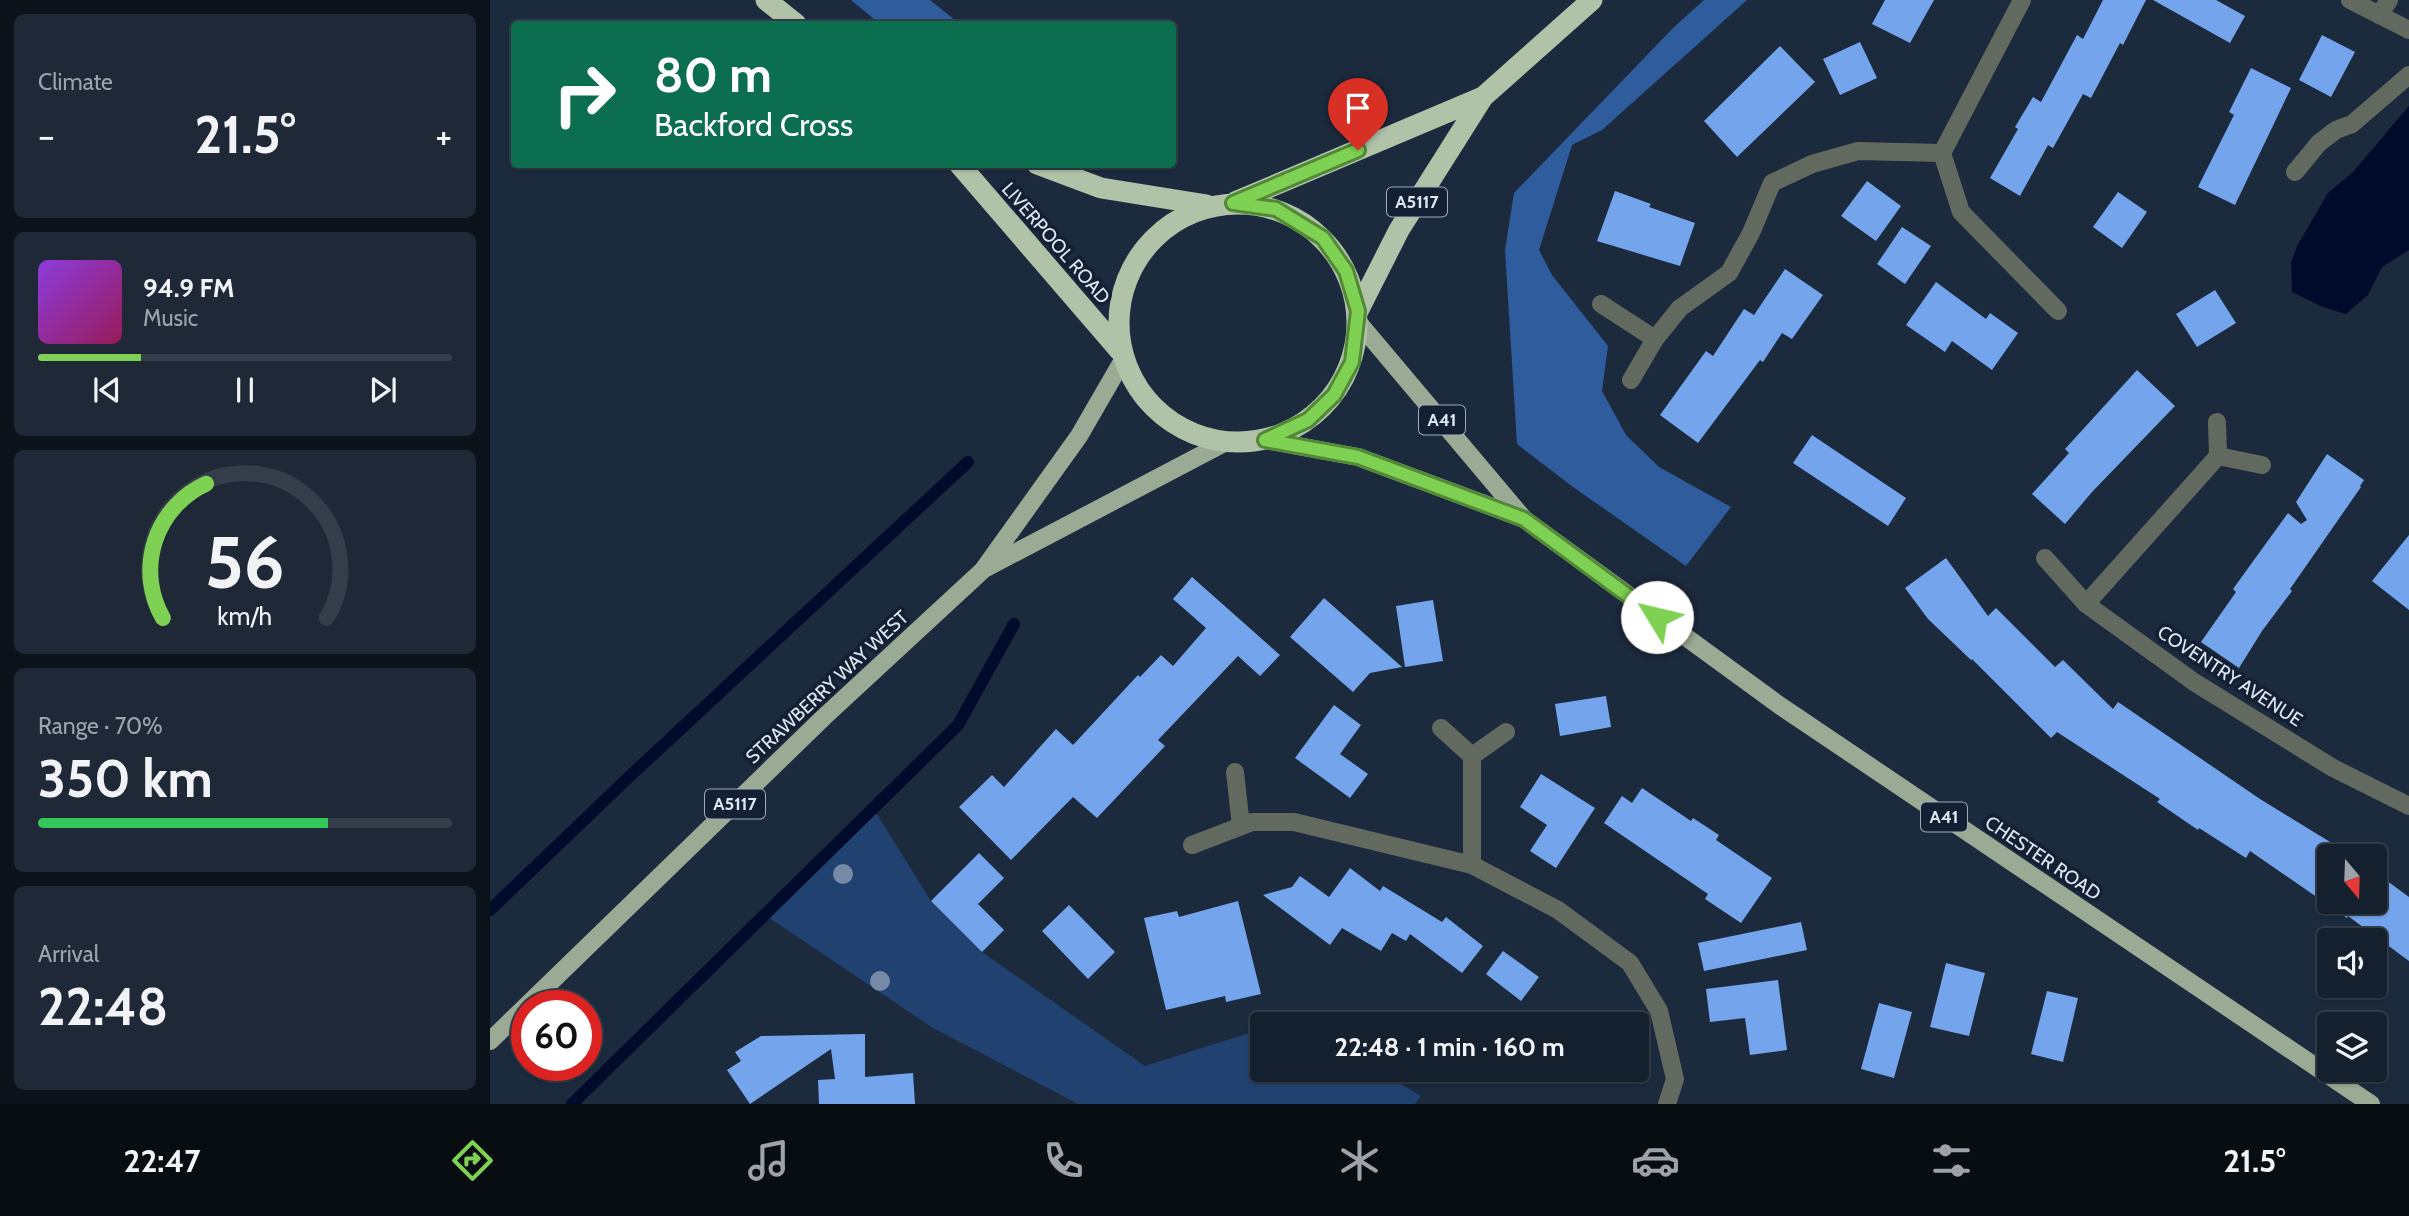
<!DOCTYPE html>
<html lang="en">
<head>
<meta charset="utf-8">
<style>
	:root { --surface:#15202e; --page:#1e2836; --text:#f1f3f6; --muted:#9da3aa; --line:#343e4a; --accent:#7ed153 }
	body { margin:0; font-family:Cabin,sans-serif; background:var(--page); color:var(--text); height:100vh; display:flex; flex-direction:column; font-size:26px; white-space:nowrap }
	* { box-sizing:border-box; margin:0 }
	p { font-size:23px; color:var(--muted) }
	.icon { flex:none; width:38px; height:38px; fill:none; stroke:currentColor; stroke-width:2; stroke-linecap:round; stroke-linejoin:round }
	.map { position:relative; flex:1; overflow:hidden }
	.drawer { display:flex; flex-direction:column; gap:14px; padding:14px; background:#0c1219; width:490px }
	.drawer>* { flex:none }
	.guide { position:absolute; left:21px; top:21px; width:665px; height:147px; border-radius:7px; box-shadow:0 2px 5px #0004,0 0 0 2px var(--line); background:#0b6e4f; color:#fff; overflow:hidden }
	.needle { width:46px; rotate:161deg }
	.controls { position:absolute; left:1827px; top:844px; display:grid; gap:14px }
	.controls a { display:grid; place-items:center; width:70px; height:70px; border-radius:7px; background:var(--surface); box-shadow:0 2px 5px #0004,0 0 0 2px var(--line); font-size:35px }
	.speed { position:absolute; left:21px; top:990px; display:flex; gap:14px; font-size:35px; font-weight:700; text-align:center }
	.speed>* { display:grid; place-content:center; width:91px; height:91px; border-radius:50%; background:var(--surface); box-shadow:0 2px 5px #0004,0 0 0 2px var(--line); line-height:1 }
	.speed .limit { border:10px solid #d22; background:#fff; color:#111 }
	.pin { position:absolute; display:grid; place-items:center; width:60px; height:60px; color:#fff; margin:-72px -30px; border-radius:50% 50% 50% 0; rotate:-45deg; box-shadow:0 0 7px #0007 }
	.pin .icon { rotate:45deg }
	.me { position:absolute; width:77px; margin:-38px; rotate:306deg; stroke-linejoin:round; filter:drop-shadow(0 0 5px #0008) }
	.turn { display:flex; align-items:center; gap:24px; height:147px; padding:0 28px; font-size:32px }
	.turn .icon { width:91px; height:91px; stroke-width:2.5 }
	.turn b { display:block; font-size:49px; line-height:60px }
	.big { font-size:52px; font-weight:700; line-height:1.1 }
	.drawer .card { flex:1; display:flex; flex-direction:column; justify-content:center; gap:10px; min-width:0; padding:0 24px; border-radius:10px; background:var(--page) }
	.drawer .dial { align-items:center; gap:0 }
	.dial svg { height:182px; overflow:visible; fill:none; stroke:var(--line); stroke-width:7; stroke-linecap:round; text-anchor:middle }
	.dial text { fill:var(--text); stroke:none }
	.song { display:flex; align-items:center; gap:21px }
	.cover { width:84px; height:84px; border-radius:10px; background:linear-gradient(135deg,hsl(270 70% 55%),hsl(330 70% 35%)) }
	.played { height:7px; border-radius:4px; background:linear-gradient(90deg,var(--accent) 25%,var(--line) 25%) }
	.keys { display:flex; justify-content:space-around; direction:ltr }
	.heat { display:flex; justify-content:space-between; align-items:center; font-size:38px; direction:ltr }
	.charge { height:10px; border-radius:5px; background:linear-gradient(90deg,#34c759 70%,var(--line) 0) }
	.trip { position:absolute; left:760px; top:1012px; width:399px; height:70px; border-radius:7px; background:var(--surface); box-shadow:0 2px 5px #0004,0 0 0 2px var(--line); font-weight:700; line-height:70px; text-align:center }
	.tabs { display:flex; height:112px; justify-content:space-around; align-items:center; background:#080d12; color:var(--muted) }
	.tabs .icon { width:49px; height:49px }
	.tabs .selected { color:var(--accent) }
	.tabs b { font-size:32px; color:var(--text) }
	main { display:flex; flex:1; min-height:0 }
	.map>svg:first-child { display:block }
</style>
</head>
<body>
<main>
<section class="drawer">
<div class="card"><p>Climate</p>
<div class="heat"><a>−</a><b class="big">21.5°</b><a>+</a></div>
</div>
<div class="card">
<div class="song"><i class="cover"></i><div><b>94.9 FM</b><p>Music</p></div></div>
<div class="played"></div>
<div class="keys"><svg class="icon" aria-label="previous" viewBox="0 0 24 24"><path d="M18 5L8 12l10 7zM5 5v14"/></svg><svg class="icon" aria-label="pause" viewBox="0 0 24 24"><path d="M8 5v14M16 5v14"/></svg><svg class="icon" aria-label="next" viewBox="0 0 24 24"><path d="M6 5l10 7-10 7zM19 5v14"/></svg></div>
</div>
<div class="card dial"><svg viewBox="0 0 100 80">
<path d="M14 69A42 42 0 1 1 86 69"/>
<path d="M14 69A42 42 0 0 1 33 10" stroke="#7ed153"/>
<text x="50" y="56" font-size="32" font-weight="700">56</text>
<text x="50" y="72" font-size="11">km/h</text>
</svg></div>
<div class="card"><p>Range · 70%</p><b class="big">350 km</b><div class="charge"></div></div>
<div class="card"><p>Arrival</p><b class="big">22:48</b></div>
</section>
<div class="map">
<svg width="1919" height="1104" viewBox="0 0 1919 1104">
	<rect width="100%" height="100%" fill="#1c2a3e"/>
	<!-- green -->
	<path fill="#214270" d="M383,808l58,93 51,51 163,114 117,-37v40h114l45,27 -6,8h-337l-145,-76 -168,-113z"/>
	<!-- forest -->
	<path fill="#2e5c9d" d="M361,0h79l30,24h-80z
		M1214,0h43l-145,130 -30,15 -33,105 13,25 56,71 -6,45 24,44 33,32 72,40 -45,59 -113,-79 -56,-43 -12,-194 9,-57 160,-166z"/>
	<!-- water -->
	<path fill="#000b2b" d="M1919,106v144l-27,17 -14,28 -22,19 -23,-7 -31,-15 -1,-29 6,-17 31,-53 25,-21z"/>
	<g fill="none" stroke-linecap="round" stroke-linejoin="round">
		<!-- stream -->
		<path stroke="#000b2b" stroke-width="12" d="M0,910l139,-133 339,-315
			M82,1104l386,-379 56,-101"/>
	</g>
	<!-- building -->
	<path fill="#74a5ec" d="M1395,0h49l-24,43 -38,-19z
		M1613,0h43l-23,45 -3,-2 -29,55 -8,-4 -30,54 -5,-3 -28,51 -30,-18 28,-49 -3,-2 18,-30 8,5 36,-67 6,4z
		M1663,0h63l29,16 -15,27z
		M1832,35l33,17 -24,45 -32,-17z
		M1370,42l17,36 -37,17 -17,-36z
		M1290,46l35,36 -78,75 -33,-36z
		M1761,68l40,20 -56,117 -37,-18 36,-72 -5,-3z
		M1377,181l34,25 -25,35 -35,-25z
		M1125,191l36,13 -2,3 46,16 -15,43 -83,-25z
		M1628,192l29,20 -25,36 -29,-21z
		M1412,227l29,19 -26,38 -28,-20z
		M1295,269l38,26 -31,44 -10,-6 -19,29 -3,-2 -62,83 -38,-28 46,-64 7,5 31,-47 10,6z
		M1446,282l50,37 4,-6 28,20 -26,37 -40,-29 -7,11 -39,-27z
		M1725,290l21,33 -39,24 -21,-33z
		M1647,370l38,36 -83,86 -27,32 -33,-30 37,-41 -4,-4z
		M1322,435l94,63 -18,28 -95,-63z
		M1837,454l37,26 -4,6 1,1 -71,102 2,2 -30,40 -23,37 -38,-26 35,-50 -3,-3 55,-76 13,11 6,-4 -11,-18z
		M1919,535v75l-37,-29z
		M1456,558l42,58 8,-8 59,59 8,-7 50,49 5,-7 142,97 93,57h-24v45h46v-29l34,25v64l-61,-45 -1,2 -97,-67 -4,7 -47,-30 -1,2 -41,-28 3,-3 -103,-67 -6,6 -79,-79 -1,1 -43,-41 -23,-31z
		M702,577l88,78 -20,21 -22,-20 -80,84 7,6 -68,72 -24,-21 -62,63 -52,-53 33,-32 12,12 52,-58 17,16 65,-70 2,2 21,-22 12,11 33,-38 -33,-29z
		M834,598l78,69 -32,6 -17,19 -63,-55z
		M943,600l10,61 -38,6 -9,-61z
		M1116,696l5,31 -51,9 -5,-32z
		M844,705l27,20 -21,29 28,20 -18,24 -55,-40z
		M1051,774l54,34 -39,60 -26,-17 17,-26 -27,-18z
		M1152,788l49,33 2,-3 26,17 -3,5 56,38 -31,45 -36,-24 3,-5 -104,-71 18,-27 10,7z
		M489,853l25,25 -26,26 26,26 -22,22 -51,-51z
		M860,868l30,23 3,-5 59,36 4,-5 37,29 -21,27 -52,-39 -4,7 -14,-8 -11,18 -39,-23 -12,17 -67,-50 29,-8 8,-11 29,21z
		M748,901l23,93 -35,8 -1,-6 -59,14 -22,-92 33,-7 2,6z
		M579,905l46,47 -27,27 -46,-48z
		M1311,922l6,28 -103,21 -6,-28z
		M1013,951l36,26 -18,24 -35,-27z
		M1456,963l39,10 -16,63 -39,-9z
		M1288,980l9,70 -37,5 -5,-37 -35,4 -4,-33z
		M1557,991l31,7 -15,64 -32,-8z
		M1389,1003l33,9 -18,66 -33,-9z
		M375,1034v43l48,-4 2,31h-96l-1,-24 17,-1 -4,-30 -81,55 -23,-34 14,-9 -6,-9 26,-16z"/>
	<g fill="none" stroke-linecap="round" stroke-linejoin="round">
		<!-- minor -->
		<path stroke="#626a5f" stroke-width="18" d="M1532,0l-80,153 19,59 97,99
			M1860,0l59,30
			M1889,15l10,-15
			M1805,172l24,-29 17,-13 16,-6 57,-49
			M1111,304l54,35
			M1141,380l24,-41 25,-31 49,-35 22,-40 21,-50 40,-19 46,-13 84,2
			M1727,422l1,34
			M1555,558l41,46 108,78 139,86 76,38
			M1596,604l132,-148 44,9
			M951,728l31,28
			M745,772l6,54
			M702,845l60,-23h42l178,43 86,45 72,53 29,48 16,68 -8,25
			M982,865v-109l34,-24"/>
		<!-- major -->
		<path stroke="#9aaa94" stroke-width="18" d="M868,322l166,197 255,186 592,399
			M775,440l93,17 164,61
			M496,568l240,-126
			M0,1041l334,-324 159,-147 96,-134 44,-76"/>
		<!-- highway -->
		<path stroke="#b0c3a9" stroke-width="21" d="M276,0l30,24
			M469,164l161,187
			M547,164l64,24 106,17
			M745,202l248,-105
			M629 323a119 119 0 1 1 238 0a119 119 0 1 1-238 0Z
			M868,311l41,-81 84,-133 109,-97"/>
	</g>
	<!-- trees -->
	<g fill="#758aa7">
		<circle cx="353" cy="874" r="10"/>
		<circle cx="390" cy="981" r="10"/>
	</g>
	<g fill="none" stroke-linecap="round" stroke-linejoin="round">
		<!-- route casing -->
		<g stroke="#528836" stroke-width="18">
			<path id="route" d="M868,150l-125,53 43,6 47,29 23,33 12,40 -6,51 -18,33 -26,25 -43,20 93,17 166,62 133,98"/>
		</g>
		<!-- route -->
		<use href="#route" stroke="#7ed153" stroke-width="12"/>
	</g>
	<g text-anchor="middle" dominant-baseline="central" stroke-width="7" stroke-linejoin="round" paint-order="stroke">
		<!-- shield labels -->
		<g fill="#132033" stroke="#a1acbb" stroke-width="2">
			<rect x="897" y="187.5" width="60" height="29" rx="5"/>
			<rect x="929" y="405.5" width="46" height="29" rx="5"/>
			<rect x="215" y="789.5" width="60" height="29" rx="5"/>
			<rect x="1431" y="802.5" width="46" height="29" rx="5"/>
		</g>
		<g font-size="18" font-weight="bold" fill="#dee8f5">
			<text x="927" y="202">A5117</text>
			<text x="952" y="420">A41</text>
			<text x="245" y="804">A5117</text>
			<text x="1454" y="817">A41</text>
		</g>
		<!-- street labels -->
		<g font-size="19" fill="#dee8f5" stroke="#132033">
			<text transform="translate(566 243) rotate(49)">LIVERPOOL ROAD</text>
			<text transform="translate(1740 676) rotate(33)">COVENTRY AVENUE</text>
			<text transform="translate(337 687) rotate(-43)">STRAWBERRY WAY WEST</text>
			<text transform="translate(1553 858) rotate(34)">CHESTER ROAD</text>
		</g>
	</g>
</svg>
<div class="controls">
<a><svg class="needle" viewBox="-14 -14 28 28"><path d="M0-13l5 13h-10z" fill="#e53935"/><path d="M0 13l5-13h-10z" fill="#9da3aa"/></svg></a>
<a><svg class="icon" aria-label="sound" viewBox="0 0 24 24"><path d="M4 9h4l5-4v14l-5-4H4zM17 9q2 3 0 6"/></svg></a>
<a><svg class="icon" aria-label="layers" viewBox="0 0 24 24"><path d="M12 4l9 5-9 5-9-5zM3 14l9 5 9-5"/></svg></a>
</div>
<div class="speed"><div class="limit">60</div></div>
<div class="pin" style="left:868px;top:150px;background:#d93025"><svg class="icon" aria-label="arrive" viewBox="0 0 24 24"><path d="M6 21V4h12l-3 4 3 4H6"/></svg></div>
<svg class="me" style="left:1167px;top:617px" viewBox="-20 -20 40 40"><circle r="19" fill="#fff"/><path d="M0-13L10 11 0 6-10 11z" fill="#7ed153"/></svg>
<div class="trip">22:48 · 1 min · 160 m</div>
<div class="guide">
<div class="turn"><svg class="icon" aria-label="right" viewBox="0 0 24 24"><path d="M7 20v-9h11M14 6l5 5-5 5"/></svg><div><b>80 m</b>Backford Cross</div></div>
</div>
</div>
</main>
<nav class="tabs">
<b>22:47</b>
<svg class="icon selected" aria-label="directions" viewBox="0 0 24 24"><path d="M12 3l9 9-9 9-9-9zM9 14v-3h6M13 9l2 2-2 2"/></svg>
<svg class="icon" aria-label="music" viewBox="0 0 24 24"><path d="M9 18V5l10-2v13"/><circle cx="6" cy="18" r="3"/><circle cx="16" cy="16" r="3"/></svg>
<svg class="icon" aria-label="phone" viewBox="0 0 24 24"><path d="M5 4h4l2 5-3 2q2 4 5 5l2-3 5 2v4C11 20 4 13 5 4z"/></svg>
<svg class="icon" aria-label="climate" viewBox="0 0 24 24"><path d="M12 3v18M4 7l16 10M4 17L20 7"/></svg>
<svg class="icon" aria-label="car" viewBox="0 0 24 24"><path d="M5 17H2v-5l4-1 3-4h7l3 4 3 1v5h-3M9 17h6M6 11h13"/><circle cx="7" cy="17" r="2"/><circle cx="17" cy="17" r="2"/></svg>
<svg class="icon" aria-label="filters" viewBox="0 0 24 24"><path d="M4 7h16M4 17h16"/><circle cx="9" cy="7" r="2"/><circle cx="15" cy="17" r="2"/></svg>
<b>21.5°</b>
</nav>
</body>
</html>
